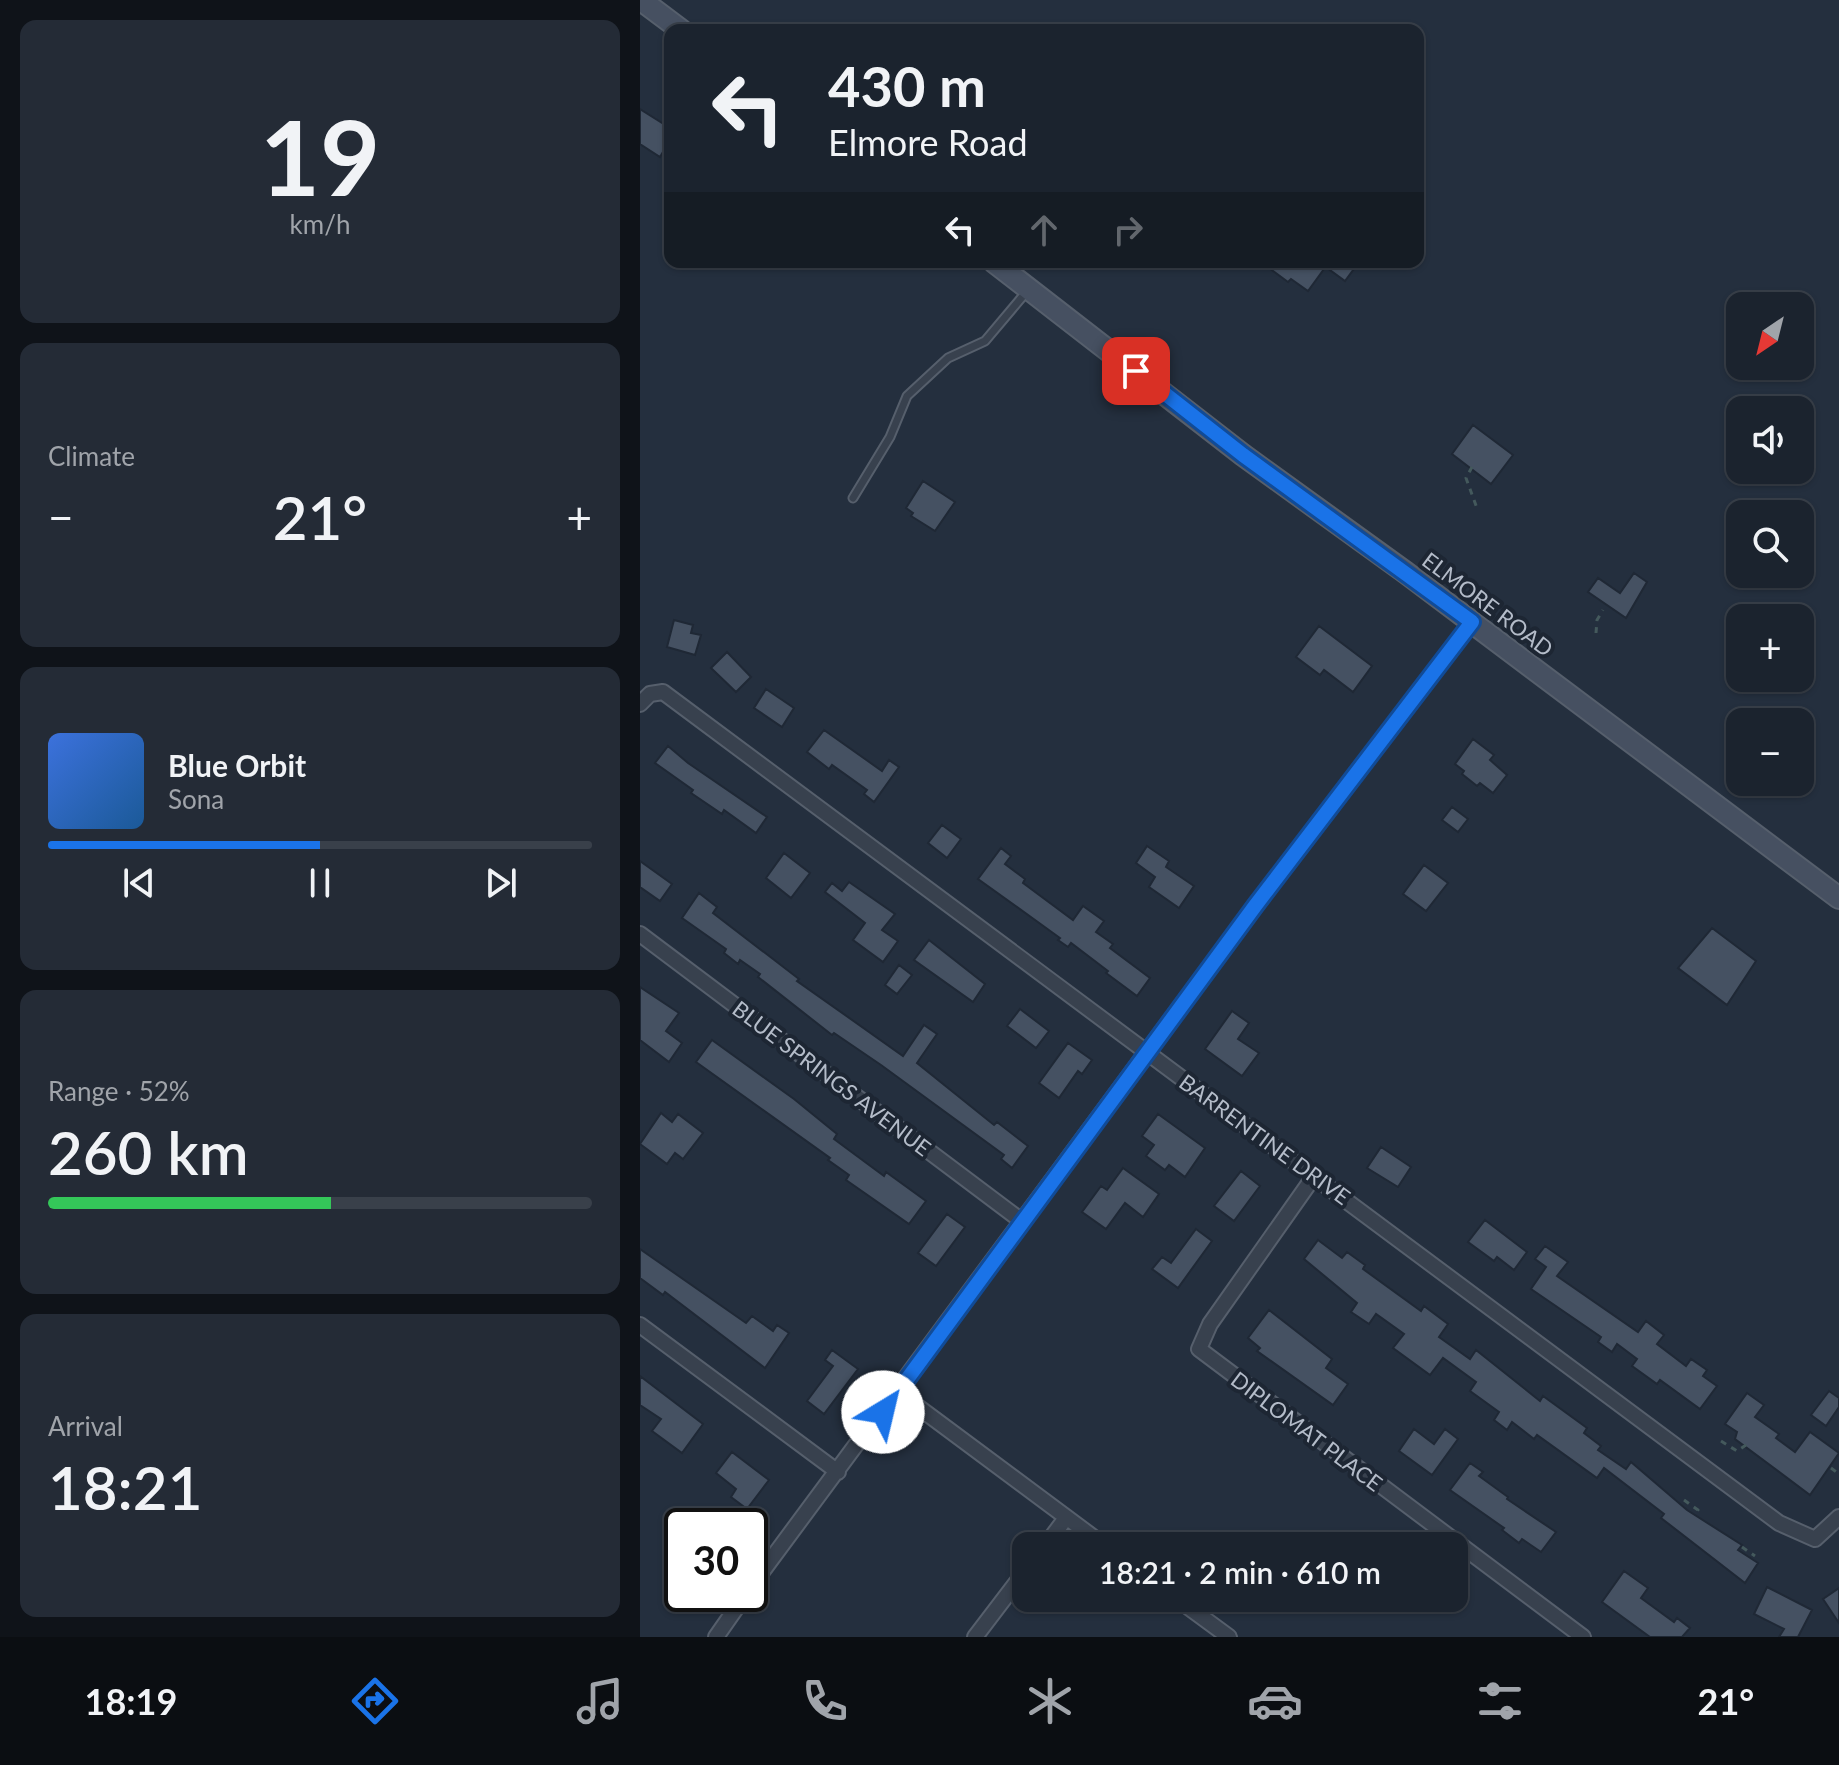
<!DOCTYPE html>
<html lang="en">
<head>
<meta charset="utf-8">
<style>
	:root { --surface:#1b232e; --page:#242b36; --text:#f1f3f6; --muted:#a0a4aa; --line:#39404a; --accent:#1a73e8 }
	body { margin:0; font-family:Lato,sans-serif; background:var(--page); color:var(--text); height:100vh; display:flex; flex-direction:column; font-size:30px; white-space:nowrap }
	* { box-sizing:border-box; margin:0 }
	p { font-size:26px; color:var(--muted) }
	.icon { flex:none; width:44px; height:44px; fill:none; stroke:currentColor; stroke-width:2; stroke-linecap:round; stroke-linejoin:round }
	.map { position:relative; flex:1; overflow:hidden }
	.drawer { display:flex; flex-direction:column; gap:20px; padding:20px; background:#0f1319; width:640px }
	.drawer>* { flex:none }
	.top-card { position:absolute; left:24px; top:24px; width:760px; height:244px; border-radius:16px; box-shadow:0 2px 6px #0004,0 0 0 2px var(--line); background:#1b232e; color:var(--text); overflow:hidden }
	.needle { width:52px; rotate:215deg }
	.fabs { position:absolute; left:1086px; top:292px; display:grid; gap:16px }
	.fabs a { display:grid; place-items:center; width:88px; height:88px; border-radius:16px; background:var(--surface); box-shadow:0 2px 6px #0004,0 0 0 2px var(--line); font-size:40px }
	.speed { position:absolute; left:24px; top:1508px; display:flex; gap:16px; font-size:40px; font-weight:700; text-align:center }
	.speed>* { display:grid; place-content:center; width:104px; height:104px; border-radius:50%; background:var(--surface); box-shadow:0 2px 6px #0004,0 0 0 2px var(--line); line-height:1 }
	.speed .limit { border:4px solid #111; border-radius:12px; background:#fff; color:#111 }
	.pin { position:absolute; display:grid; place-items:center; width:68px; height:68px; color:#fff; margin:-34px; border-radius:16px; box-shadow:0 4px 12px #0006 }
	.me { position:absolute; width:88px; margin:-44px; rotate:36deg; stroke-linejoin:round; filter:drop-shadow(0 0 6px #0008) }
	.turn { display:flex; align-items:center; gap:28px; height:168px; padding:0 32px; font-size:36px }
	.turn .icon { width:104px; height:104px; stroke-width:2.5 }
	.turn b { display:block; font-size:56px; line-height:68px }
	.lanes { display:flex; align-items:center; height:76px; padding:0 32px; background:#0003; justify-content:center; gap:40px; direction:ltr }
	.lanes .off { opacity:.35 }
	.big { font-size:60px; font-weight:600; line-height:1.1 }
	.drawer .card { flex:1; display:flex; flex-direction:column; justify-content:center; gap:12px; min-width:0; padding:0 28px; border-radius:16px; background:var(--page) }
	.drawer .dial { align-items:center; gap:0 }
	.dial b { font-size:104px; line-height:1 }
	.song { display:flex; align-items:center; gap:24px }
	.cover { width:96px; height:96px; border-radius:12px; background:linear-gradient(135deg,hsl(220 70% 55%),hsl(210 70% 35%)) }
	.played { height:8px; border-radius:4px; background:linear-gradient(90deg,var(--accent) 50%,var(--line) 50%) }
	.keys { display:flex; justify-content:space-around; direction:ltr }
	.heat { display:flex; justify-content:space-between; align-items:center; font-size:44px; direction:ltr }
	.charge { height:12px; border-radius:6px; background:linear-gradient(90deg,#34c759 52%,var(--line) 0) }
	.trip { position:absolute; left:372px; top:1532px; width:456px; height:80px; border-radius:16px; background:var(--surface); box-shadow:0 2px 6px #0004,0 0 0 2px var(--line); font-weight:600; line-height:80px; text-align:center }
	.tab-bar { display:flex; height:128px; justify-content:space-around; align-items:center; background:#0b0e12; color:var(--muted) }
	.tab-bar .icon { width:56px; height:56px }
	.tab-bar .on { color:var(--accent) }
	.tab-bar b { font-size:36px; color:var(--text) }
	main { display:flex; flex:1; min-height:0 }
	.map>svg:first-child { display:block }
</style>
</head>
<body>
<main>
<section class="drawer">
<div class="card dial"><b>19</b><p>km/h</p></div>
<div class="card"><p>Climate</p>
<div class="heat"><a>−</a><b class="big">21°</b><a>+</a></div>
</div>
<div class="card">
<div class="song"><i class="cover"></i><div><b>Blue Orbit</b><p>Sona</p></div></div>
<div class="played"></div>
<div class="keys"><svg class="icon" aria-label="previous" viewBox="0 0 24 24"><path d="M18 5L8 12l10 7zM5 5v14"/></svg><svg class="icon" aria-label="pause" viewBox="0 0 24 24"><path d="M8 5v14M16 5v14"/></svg><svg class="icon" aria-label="next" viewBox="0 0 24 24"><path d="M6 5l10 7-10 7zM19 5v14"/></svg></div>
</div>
<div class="card"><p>Range · 52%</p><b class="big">260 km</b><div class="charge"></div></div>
<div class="card"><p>Arrival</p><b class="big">18:21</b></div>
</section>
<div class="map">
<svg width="1199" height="1637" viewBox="0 0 1199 1637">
	<rect width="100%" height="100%" fill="#242f3e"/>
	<!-- building -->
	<path fill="#455162" stroke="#1f2835" stroke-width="2" d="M0,109l30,19v12l-10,17 -20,-13z
		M621,262h54l9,7 -16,22 -17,-12 -3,3z
		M679,262h40l-14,19z
		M833,425l40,30 -22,29 -39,-30z
		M283,481l32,21 -20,29 -24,-15 2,-3 -7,-5z
		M994,573l13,9 -21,36 -38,-26 10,-14 22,15z
		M34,620l19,5 -2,8 10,2 -6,20 -28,-8z
		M679,626l53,40 -19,26 -29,-22 -4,5 -24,-18z
		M87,652l24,25 -15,15 -25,-24z
		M126,689l28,19 -12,19 -28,-19z
		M184,730l58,41 7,-11 10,7 -25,35 -10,-8 3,-4 -35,-25 -3,4 -22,-17z
		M833,739l21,16 -4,5 17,15 -14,18 -13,-10 -3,3 -15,-12 2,-3 -9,-7z
		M28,746l20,17 79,54 -11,16 -32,-23 -2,4 -31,-21 2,-3 -38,-27z
		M812,807l16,12 -10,13 -16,-12z
		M302,825l19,14 -14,19 -19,-15z
		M507,846l22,15 -3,6 28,19 -15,22 -30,-21 6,-10 -19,-14z
		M361,848l10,8 -6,8 20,15 -2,4 50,37 10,-14 21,15 -8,11 17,12 -3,4 40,30 -13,18 -31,-23 2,-2 -37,-28 -3,4 -10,-7 2,-2 -82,-59z
		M144,853l26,20 -19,25 -25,-20z
		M0,861l32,23 -12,17 -20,-14z
		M784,865l24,18 -22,28 -23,-17z
		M209,882l46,32 -13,16 16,11 -15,21 -30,-22 12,-17 -40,-31 7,-9 10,8z
		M59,893l18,14 -4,6 86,66 -2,2 106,75 21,-31 13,9 -20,29 77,62 3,-3 31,24 -16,22 -11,-9 3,-4 -123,-90 -47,-32 -2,2 -74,-58 2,-3 -20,-14 -2,4 -14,-11 2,-4 -44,-31z
		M1072,928l44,33 -29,44 -49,-37z
		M289,940l56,44 -12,18 -59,-42z
		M259,965l13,10 -15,19 -12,-9z
		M0,987l39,26 -13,18 16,12 -13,19 -29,-22z
		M380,1009l29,22 -13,17 -29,-22z
		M592,1011l17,12 -11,16 21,14 -17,23 -37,-27z
		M72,1040l82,59 43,35 -3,5 50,37 2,-4 40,29 -17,23 -63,-44 3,-5 -21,-15 2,-2 -134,-96z
		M428,1043l24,17 -10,14 -4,-3 -19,27 -20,-15z
		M21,1113l11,9 6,-8 25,19 -20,26 -8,-6 -8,11 -27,-20z
		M518,1114l47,34 -20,29 -16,-12 -4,5 -19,-14 8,-11 -12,-9z
		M741,1147l30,20 -13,20 -31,-19z
		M483,1168l36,26 -16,23 -18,-14 -19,26 -24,-17 19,-26 6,4z
		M601,1171l19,15 -26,35 -20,-15z
		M307,1214l18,13 -29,39 -18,-13z
		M845,1220l42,32 -13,18 -17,-13 -3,4 -26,-19z
		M556,1229l16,12 -34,47 -26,-19 10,-12 9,6z
		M678,1240l24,18 5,-6 18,13 -2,4 58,42 3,-5 24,18 -9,13 31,22 6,-9 64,51 3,-5 44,32 -3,5 17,13 -3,4 28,19 5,-7 56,48 55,35 -4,5 20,13 -13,20 -84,-65 3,-4 -60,-46 -7,10 -60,-43 -3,4 -22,-17 -5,8 -13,-10 5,-8 -29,-21 6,-9 -33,-24 -13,17 -37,-27 11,-14 -28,-20 -7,10 -18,-12 6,-9 -53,-44z
		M905,1246l23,16 -11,14 81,56 8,-11 18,14 -7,9 29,22 5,-7 16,11 -4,6 14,10 -17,23 -40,-29 -3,4 -25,-18 5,-7 -20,-15 -5,8 -14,-10 3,-5 -70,-48 15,-22 -11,-8z
		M0,1249l106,74 6,-7 21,15 4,-6 12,8 -24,35 -100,-76 -2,3 -23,-17z
		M629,1310l63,49 -6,9 22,16 -15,21 -76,-54 3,-3 -12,-10z
		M192,1350l26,19 -34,45 -17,-13 26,-35 -8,-6z
		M0,1376l63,48 -21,29 -30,-22 9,-12 -21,-14z
		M1189,1391l10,7v9l-13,19 -15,-11z
		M1107,1393l17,12 -9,12 24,17 -3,4 19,14 15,-20 29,21 -29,42 -75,-56 2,-7 -12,-8z
		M774,1429l20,15 11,-15 13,10 -26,36 -33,-24z
		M92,1452l37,28 -22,29 -16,-12 5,-8 -20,-16z
		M830,1463l13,9 -4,4 29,21 -1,2 49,33 -15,20 -19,-13 -3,4 -17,-13 2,-2 -54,-38z
		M984,1571l24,17 -7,10 33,24 3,-4 13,10 -8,9h-32l-48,-35z
		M1127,1587l45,23 -14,27h-19l5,-8 -30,-15z
		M1199,1588v35l-16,-24z"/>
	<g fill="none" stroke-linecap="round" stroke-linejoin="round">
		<!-- lane casing -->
		<g stroke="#565f6c" stroke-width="11">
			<path id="lane" d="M213,498l37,-61 17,-41 41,-38 37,-17 43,-51"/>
		</g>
		<!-- street casing -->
		<g stroke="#565f6c" stroke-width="18">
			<path id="street" d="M0,704l10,-10 13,-2 1116,831 36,16 24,-22
				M0,934l383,288
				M675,1175l-105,149 -11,25 384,288
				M0,1325l198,147
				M258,1392l207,154
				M405,1546l21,-28
				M110,1588l505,-682 217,-284
				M536,1598l53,39
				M76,1637l30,-43
				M335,1637l51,-67"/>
		</g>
		<!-- secondary casing -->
		<g stroke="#565f6c" stroke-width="24">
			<path id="secondary" d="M1,0l40,30
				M354,262l249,193 162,117 434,326"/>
		</g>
		<!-- path -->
		<path stroke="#44595c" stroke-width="3" stroke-dasharray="6 6" stroke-linecap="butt" d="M832,467l-6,11 12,33
			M956,633l1,-13 6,-10
			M1081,1441l16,10 9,-6
			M1191,1468l8,6
			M1044,1500l14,10 -2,3
			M1102,1547l13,9"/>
		<!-- lane -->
		<use href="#lane" stroke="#38414e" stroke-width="7"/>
		<!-- street -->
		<use href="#street" stroke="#38414e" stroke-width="14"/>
		<!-- secondary -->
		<use href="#secondary" stroke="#465061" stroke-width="20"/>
	</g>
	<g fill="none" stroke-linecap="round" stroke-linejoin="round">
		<!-- route casing -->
		<g stroke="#114b97" stroke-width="20">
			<path id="route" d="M243,1412l372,-506 217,-284 -229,-167 -107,-84"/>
		</g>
		<!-- route -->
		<use href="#route" stroke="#1a73e8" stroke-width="14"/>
	</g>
	<g text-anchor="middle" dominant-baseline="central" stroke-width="8" stroke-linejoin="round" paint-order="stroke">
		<!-- street labels -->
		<g font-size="22" fill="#b4bcc9" stroke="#1d2633">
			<text transform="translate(848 604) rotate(37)">ELMORE ROAD</text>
			<text transform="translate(192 1078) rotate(37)">BLUE SPRINGS AVENUE</text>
			<text transform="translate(625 1139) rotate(36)">BARRENTINE DRIVE</text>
			<text transform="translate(667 1431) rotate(37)">DIPLOMAT PLACE</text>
		</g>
	</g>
</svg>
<div class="fabs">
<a><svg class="needle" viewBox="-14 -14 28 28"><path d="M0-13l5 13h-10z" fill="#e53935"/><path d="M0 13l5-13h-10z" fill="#a0a4aa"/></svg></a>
<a><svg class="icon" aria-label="sound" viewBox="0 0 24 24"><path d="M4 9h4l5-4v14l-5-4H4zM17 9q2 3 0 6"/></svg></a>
<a><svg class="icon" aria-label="search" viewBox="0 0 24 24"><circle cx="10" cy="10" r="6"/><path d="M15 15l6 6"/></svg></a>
<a>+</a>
<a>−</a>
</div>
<div class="speed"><div class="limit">30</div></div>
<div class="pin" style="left:496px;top:371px;background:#d93025"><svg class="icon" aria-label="arrive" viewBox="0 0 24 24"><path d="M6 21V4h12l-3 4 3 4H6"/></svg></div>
<svg class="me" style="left:243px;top:1412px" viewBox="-20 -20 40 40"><circle r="19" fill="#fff"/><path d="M0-13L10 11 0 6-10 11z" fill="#1a73e8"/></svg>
<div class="trip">18:21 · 2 min · 610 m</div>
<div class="top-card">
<div class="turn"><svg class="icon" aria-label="left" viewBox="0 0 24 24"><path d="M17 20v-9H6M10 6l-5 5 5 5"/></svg><div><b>430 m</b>Elmore Road</div></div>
<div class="lanes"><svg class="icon" aria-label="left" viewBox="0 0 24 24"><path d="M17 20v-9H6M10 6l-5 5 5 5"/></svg><svg class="icon off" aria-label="ahead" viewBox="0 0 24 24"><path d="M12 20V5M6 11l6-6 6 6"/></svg><svg class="icon off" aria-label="right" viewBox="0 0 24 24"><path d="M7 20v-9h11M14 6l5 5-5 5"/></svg></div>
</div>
</div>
</main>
<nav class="tab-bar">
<b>18:19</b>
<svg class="icon on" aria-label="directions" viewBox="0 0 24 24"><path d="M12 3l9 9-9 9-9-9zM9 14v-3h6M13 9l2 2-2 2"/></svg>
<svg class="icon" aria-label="music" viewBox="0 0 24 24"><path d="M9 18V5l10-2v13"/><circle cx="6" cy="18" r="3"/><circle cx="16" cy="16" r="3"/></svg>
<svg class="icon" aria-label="phone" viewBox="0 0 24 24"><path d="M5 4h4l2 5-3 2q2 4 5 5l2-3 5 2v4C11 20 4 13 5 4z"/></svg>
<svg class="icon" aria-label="climate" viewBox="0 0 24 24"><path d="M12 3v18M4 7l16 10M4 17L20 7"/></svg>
<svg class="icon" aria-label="car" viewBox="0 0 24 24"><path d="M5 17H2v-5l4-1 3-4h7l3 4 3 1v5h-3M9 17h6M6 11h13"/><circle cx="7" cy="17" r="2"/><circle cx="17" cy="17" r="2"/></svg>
<svg class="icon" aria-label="filters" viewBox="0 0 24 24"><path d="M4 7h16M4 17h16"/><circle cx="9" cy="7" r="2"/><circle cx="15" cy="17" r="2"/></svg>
<b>21°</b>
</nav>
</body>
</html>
